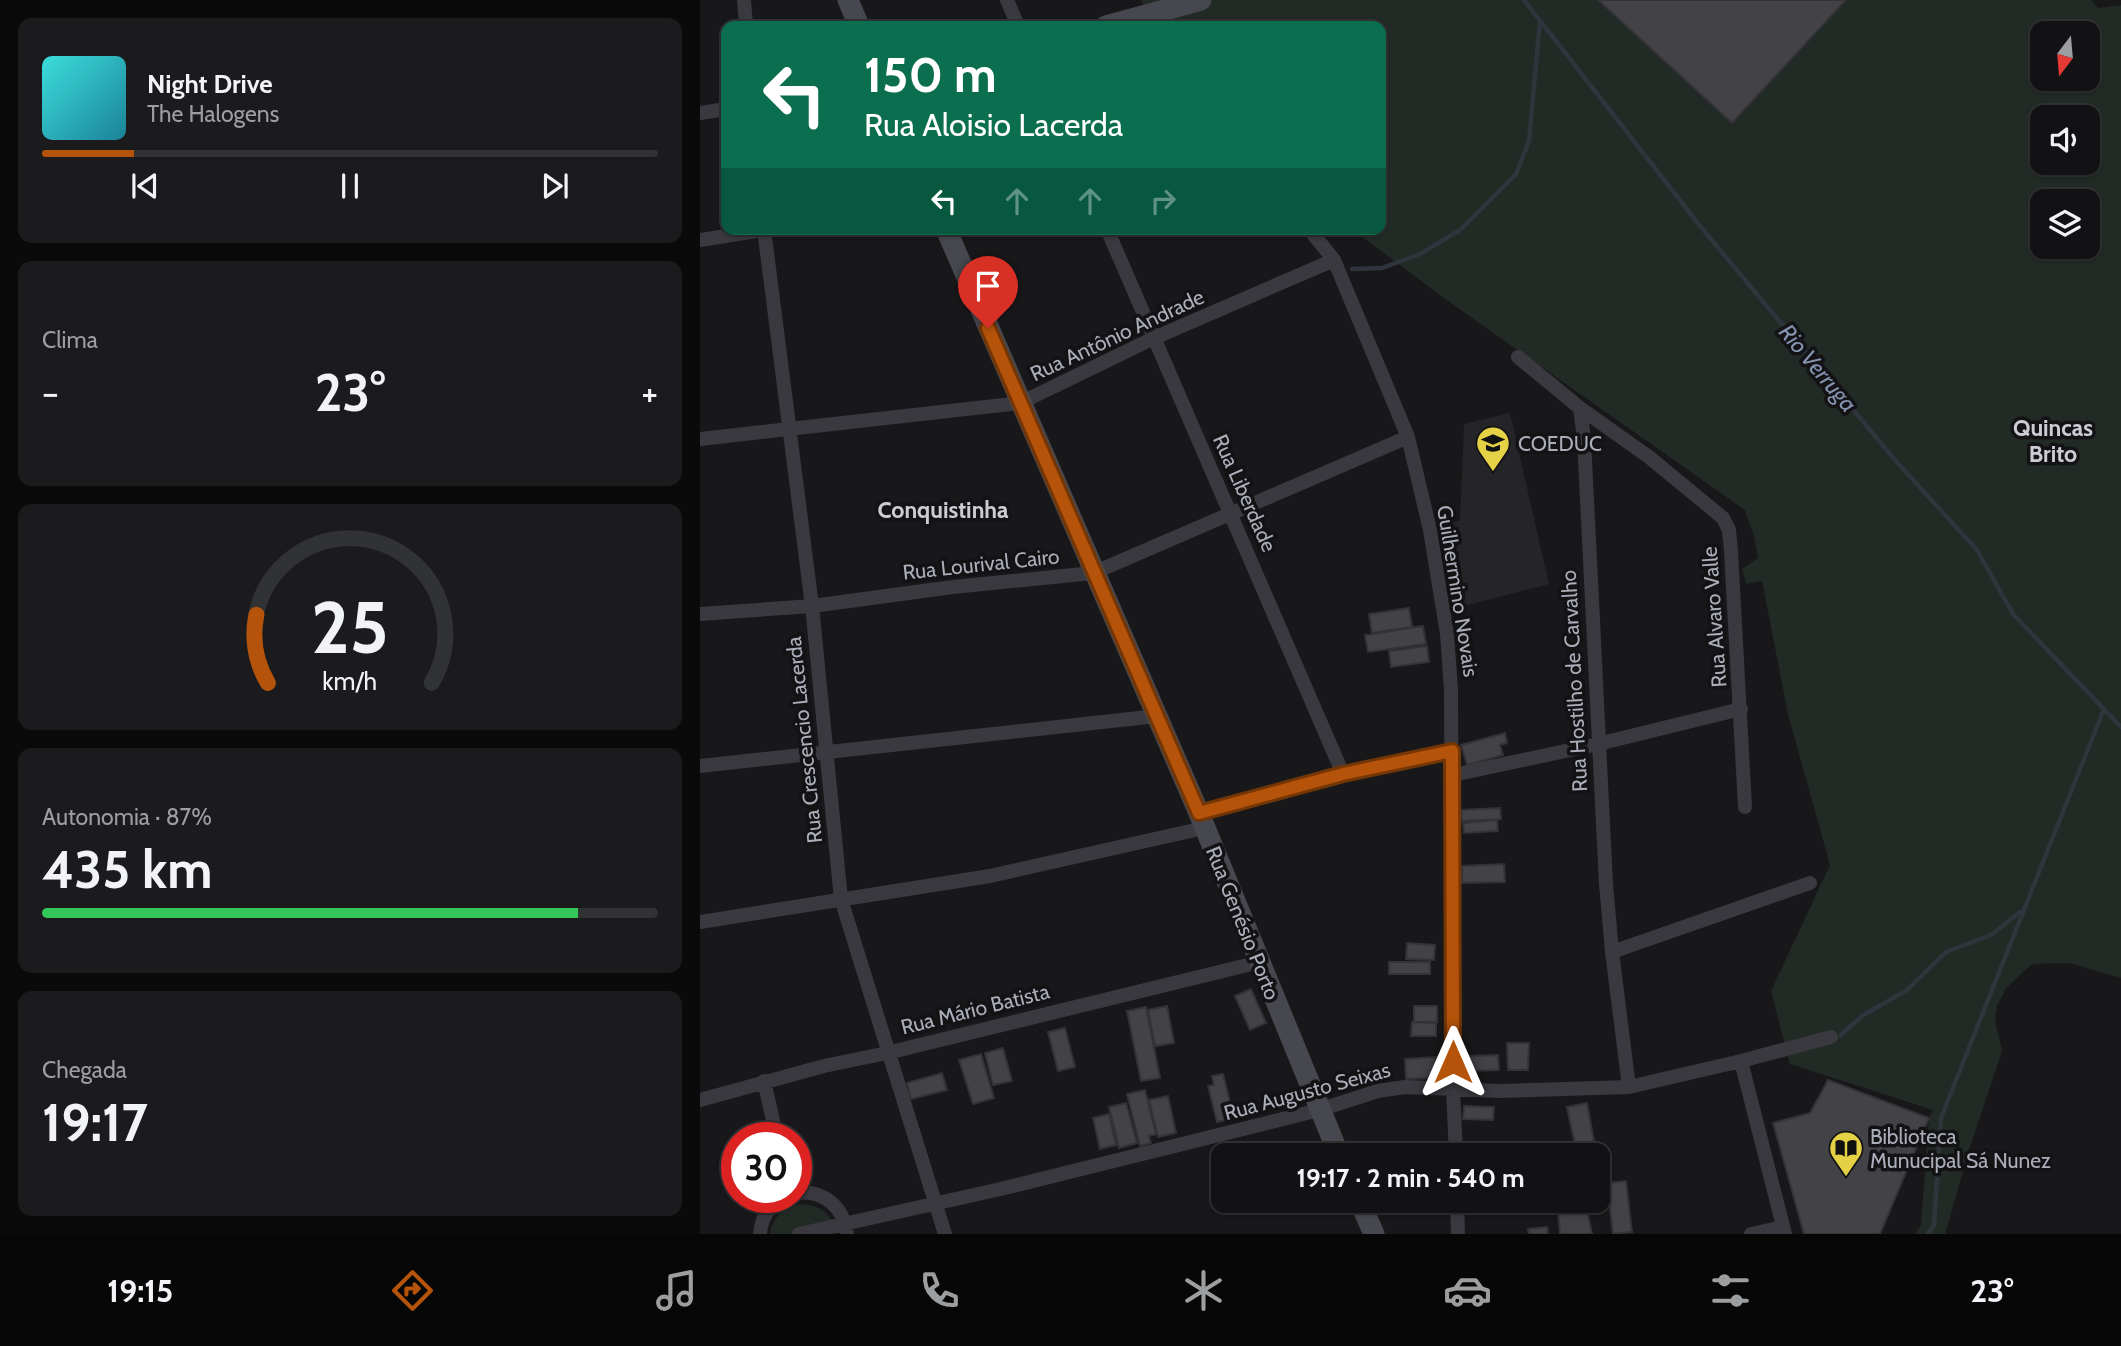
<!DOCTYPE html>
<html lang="pt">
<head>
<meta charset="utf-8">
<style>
	:root { --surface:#121214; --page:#1b1b1d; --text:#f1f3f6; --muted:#9c9ea0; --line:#313234; --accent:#b45309 }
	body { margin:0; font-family:Cabin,sans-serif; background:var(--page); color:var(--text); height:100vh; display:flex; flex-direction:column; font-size:26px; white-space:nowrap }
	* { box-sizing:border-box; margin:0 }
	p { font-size:23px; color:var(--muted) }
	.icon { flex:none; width:38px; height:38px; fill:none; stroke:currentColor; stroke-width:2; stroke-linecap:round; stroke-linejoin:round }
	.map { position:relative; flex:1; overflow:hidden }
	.drawer { display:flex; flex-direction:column; gap:18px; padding:18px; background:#0a0a0b; width:700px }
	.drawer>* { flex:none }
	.guide { position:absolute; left:21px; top:21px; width:665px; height:214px; border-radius:14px; box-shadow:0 2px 5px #0004,0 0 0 2px var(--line); background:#0b6e4f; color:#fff; overflow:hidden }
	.needle { width:46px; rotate:196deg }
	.buttons { position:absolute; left:1330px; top:21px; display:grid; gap:14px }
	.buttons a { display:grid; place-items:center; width:70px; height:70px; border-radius:14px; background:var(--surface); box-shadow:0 2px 5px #0004,0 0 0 2px var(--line); font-size:35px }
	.speed { position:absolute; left:21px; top:1122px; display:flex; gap:14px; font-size:35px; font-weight:700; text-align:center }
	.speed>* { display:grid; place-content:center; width:91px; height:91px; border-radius:50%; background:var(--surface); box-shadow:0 2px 5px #0004,0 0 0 2px var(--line); line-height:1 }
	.speed .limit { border:10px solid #d22; background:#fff; color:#111 }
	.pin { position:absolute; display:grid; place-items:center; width:60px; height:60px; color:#fff; margin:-72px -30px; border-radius:50% 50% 50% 0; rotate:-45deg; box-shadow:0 0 7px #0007 }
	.pin .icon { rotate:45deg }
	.me { position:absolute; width:77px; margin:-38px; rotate:0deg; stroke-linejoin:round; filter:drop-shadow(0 0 5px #0008) }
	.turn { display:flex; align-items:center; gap:24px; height:147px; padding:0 28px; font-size:32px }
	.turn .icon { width:91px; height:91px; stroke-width:2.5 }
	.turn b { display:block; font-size:49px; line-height:60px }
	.lanes { display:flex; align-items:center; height:66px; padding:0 28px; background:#0003; justify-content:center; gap:35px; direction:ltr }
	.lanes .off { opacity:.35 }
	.big { font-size:52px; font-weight:700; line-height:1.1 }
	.drawer .card { flex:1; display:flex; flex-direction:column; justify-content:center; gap:10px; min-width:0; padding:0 24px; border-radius:14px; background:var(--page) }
	.drawer .dial { align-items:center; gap:0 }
	.dial svg { height:182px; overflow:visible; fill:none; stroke:var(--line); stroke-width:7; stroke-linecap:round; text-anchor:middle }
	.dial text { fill:var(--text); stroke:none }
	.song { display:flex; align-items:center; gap:21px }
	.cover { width:84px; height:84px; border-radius:10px; background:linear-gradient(135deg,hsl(180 70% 55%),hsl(190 70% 35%)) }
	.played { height:7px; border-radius:4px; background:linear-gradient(90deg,var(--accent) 15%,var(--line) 15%) }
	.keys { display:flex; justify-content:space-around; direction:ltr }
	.heat { display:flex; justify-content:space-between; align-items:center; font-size:38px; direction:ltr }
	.charge { height:10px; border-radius:5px; background:linear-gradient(90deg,#34c759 87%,var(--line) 0) }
	.trip { position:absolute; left:511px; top:1143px; width:399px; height:70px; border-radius:14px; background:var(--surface); box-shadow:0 2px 5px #0004,0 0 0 2px var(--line); font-weight:700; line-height:70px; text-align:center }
	.dock { display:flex; height:112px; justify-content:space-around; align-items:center; background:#070708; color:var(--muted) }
	.dock .icon { width:49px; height:49px }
	.dock .selected { color:var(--accent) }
	.dock b { font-size:32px; color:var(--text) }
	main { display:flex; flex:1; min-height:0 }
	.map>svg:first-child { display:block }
</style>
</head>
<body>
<main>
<section class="drawer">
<div class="card">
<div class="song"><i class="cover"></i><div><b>Night Drive</b><p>The Halogens</p></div></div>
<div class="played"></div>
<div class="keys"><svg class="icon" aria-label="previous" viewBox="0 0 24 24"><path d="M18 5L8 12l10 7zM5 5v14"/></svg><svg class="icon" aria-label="pause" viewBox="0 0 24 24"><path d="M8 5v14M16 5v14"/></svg><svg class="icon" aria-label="next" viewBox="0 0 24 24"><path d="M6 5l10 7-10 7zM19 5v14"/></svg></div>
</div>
<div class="card"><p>Clima</p>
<div class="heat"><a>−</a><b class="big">23°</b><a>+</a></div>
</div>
<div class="card dial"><svg viewBox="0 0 100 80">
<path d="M14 69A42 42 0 1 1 86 69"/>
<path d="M14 69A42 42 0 0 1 9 39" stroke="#b45309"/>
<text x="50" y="56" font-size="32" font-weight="700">25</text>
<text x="50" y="72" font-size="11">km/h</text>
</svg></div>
<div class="card"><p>Autonomia · 87%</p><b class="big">435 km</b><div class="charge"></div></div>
<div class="card"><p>Chegada</p><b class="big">19:17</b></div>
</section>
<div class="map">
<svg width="1421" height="1234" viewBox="0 0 1421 1234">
	<rect width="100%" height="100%" fill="#18181a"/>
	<!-- built -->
	<path fill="#252427" d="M810,413l39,171 -89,23 -17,-83 17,-3 4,-97z"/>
	<!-- green -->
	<path fill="#222a25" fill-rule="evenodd" d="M441,0h950l7,8 23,-3v973l-51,-15 -38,1 -26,24 -9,18 -2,14 7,31 -32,96 -25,87h-30l6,-9 8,-107 4,-8 -143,-46 -19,-73 59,-126 -42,-151 -26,-133 -16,3 -4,-15 16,-11 -4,-22 -9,-26 -297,-209 -96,-72h29v-203h-227zM1342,33h46v46h-46zM1342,117h46v46h-46zM1342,201h46v46h-46z
		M95,1204c22,-1 37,8 41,30h-66c3,-16 11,-24 25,-30z"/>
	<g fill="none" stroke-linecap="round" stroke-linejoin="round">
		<!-- stream -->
		<path stroke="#2f343d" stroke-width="4.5" d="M824,0l176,226 195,234 82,90 36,64 108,113
			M652,269l30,-1 38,-14 40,-24 56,-56 13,-33 11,-120
			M1141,1035l21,-19 45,-26 39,-38 45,-17 29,-23
			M1228,1234l6,-9 7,-107 163,-409"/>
	</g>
	<!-- building -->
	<path fill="#434247" stroke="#333236" stroke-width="2" d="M898,0h248l-114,123z
		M709,608l3,19 -40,6 -3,-19z
		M723,626l3,18 -58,8 -3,-17z
		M727,646l2,16 -38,5 -2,-16z
		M805,733l2,10 -7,2 3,10 -36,10 -6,-20z
		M800,808l1,11 -39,2 -1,-11z
		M797,820l1,11 -34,2 -1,-10z
		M804,864l1,18 -43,1v-17z
		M707,943l28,2 -1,15 -28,-1z
		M689,962h41v12h-41z
		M551,989l15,34 -16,7 -15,-34z
		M467,1006l7,37 -19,3 -7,-36z
		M714,1006h23v16h-23z
		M446,1007l14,71 -19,3 -14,-70z
		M712,1022l24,1v13h-25z
		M365,1028l10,39 -17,4 -10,-39z
		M807,1043h22l-1,27h-20z
		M303,1048l9,33 -19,4 -8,-32z
		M281,1054l13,44 -21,6 -14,-44z
		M798,1055l1,15 -33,1 -1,-15z
		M736,1057l1,21 -31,1 -1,-20z
		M242,1073l5,17 -36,9 -4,-16z
		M523,1074l11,44 -17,4 -9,-36 6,-1 -2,-9z
		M1128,1080l101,38 -49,116h-76l-31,-111 37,-10z
		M445,1090l11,44 -7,2 2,7 -11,3 -13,-52z
		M468,1096l8,37 -18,4 -9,-37z
		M426,1103l11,40 -18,5 -10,-41z
		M887,1103l7,38 -19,4 -8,-38z
		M764,1106l30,1 -1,13 -30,-1z
		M409,1114l7,31 -16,4 -7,-31z
		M926,1181l6,51 -19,2 -6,-51z
		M857,1200h28l7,34h-32z
		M847,1227l1,7h-19l-1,-5z"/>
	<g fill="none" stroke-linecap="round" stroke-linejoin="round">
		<!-- street -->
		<path stroke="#3a393f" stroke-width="14" d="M44,0l2,26
			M307,0l11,26
			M0,113l26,-4
			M64,229l48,377 29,293 104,335
			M407,229l236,545
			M609,229l25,31 74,177 22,93 17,104 4,56 2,399 3,66
			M0,240l69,-11
			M818,357l62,51 69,49 74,61 6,12 2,21 14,256
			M880,408l4,31 22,445 6,68 17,135
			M0,439l320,-36 134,-65 180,-78
			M0,614l112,-8 141,-19 140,-14 315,-136
			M0,766l457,-50
			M753,775l145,-31 143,-35
			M499,813l144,-39 109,-23
			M0,922l290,-46 214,-48
			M912,952l198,-69
			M1041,1061l44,173
			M64,1081l13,57
			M0,1100l124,-34 63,-13 373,-91
			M96,1193c27,-4 48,14 51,41
			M757,1200l1,34
			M60,1234c1,-16 9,-28 23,-37
			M99,1234l206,-46 314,-78 59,-19 27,-4 95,4 129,-4 112,-26 90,-24
			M1051,1234l32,-7"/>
		<!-- secondary -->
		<path stroke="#47484f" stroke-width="21" d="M148,0l11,26
			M406,26l95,-26
			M246,229l253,584 140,342
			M659,1200l15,34"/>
	</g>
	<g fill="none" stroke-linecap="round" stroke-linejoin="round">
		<!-- route casing -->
		<g stroke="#753606" stroke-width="18">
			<path id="route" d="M288,328l211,485 144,-39 109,-23 1,311"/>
		</g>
		<!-- route -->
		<use href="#route" stroke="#b45309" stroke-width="12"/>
	</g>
	<!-- icons -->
	<defs>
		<g id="school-pin" transform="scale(1.75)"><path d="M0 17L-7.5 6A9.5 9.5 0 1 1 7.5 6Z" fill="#e5d145" stroke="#131315"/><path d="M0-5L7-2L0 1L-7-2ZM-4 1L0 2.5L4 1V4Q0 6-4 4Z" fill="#111"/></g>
		<g id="library-pin" transform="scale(1.75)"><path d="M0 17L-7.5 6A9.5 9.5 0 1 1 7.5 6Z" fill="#e5d145" stroke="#131315"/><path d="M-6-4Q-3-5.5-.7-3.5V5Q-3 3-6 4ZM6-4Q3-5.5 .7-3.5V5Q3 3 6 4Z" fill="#111"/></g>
	</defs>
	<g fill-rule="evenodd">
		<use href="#school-pin" x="793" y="443"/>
		<use href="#library-pin" x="1146" y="1148"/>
	</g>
	<g text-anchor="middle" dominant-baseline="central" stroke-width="7" stroke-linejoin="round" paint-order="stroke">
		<!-- street labels -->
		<g font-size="21" fill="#abadb9" stroke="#131315">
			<text transform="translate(417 335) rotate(-25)">Rua Antônio Andrade</text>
			<text transform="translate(545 493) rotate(66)">Rua Liberdade</text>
			<text transform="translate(281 564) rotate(-6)">Rua Lourival Cairo</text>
			<text transform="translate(758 591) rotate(81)">Guilhermino Novais</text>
			<text transform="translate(1014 617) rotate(-94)">Rua Alvaro Valle</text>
			<text transform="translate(874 681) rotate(-93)">Rua Hostilho de Carvalho</text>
			<text transform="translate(104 740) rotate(-96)">Rua Crescencio Lacerda</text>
			<text transform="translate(543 923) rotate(68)">Rua Genésio Porto</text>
			<text transform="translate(275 1009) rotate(-14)">Rua Mário Batista</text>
			<text transform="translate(607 1091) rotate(-15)">Rua Augusto Seixas</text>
		</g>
		<!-- poi labels -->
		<g font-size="21" fill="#abadb9" stroke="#131315" text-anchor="start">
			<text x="818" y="443">COEDUC</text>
			<text x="1170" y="1136">Biblioteca<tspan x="1170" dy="24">Munucipal Sá Nunez</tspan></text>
		</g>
		<!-- water labels -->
		<g font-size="23" font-style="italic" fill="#8593b1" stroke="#131315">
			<text transform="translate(1118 368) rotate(50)">Rio Verruga</text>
		</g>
		<!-- neighbourhood labels -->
		<g font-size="23" font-weight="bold" fill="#ccccd5" stroke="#131315">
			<text x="1353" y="428">Quincas<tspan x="1353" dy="26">Brito</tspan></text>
			<text x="243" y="510">Conquistinha</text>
		</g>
	</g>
</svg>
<div class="buttons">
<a><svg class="needle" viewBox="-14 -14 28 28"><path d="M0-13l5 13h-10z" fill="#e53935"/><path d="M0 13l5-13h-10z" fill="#9c9ea0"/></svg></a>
<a><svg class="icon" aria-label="sound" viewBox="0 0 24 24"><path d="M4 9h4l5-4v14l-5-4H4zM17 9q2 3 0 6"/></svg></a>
<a><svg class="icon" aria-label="layers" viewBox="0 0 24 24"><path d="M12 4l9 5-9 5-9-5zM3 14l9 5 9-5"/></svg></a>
</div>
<div class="speed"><div class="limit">30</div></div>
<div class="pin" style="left:288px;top:328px;background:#d93025"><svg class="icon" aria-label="arrive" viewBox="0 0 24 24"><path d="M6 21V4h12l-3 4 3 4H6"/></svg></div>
<svg class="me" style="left:753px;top:1062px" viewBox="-20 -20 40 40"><path d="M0-17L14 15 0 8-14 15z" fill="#b45309" stroke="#fff" stroke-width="4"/></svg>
<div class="trip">19:17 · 2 min · 540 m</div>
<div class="guide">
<div class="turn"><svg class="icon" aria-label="left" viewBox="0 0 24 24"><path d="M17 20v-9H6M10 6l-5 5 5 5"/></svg><div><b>150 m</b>Rua Aloisio Lacerda</div></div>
<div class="lanes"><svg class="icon" aria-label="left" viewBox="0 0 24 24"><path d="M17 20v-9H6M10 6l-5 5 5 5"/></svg><svg class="icon off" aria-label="ahead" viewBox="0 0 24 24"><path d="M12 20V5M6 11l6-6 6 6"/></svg><svg class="icon off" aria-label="ahead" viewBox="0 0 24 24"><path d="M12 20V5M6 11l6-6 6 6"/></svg><svg class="icon off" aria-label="right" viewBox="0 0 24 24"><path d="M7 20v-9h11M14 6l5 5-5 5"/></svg></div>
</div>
</div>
</main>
<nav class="dock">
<b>19:15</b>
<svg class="icon selected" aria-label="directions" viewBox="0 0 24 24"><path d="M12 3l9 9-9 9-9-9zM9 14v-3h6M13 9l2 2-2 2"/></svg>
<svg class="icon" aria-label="music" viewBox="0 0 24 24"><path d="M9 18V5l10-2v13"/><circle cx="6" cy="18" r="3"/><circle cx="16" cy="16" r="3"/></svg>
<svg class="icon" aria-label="phone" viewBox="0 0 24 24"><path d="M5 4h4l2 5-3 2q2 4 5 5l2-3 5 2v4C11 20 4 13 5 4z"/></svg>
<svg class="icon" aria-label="climate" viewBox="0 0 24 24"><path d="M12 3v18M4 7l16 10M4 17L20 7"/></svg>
<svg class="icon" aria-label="car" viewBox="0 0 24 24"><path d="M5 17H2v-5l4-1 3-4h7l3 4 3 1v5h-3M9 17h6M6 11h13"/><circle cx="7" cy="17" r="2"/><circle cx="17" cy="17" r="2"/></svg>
<svg class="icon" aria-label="filters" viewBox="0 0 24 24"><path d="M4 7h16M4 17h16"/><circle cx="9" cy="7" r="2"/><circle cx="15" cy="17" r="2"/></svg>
<b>23°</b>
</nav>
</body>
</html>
